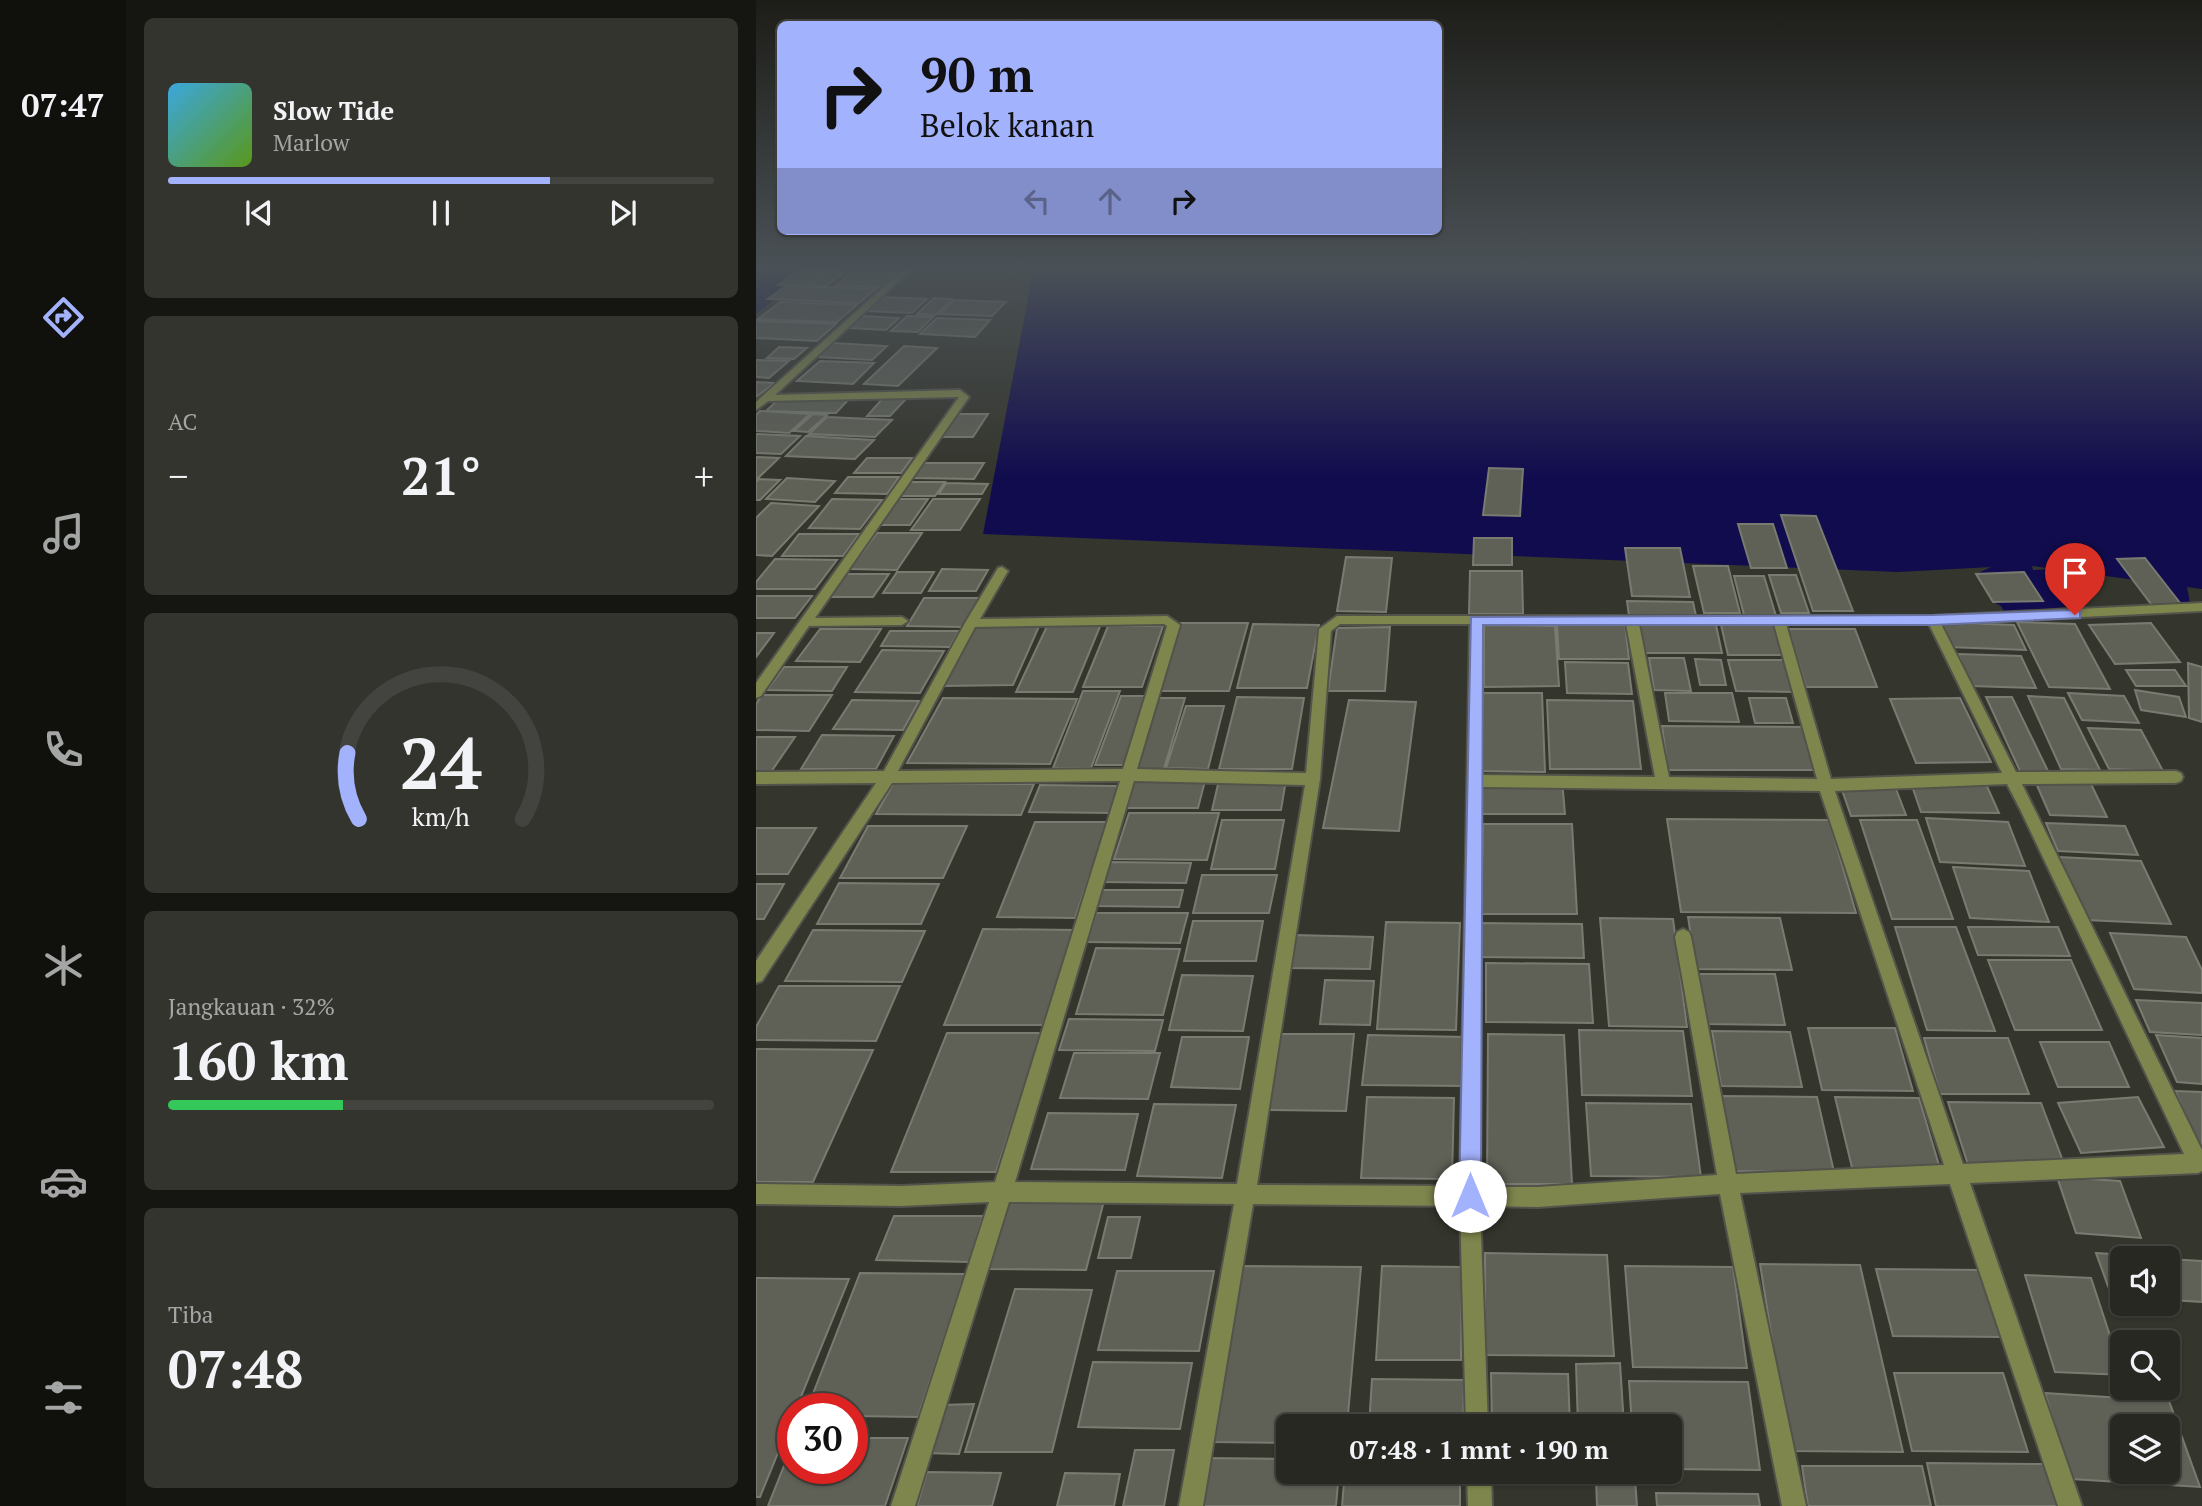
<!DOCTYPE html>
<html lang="id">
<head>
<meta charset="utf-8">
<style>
	:root { --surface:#272821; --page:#33342e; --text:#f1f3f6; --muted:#a4a6a5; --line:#43443f; --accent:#a3b2fd }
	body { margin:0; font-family:"PT Serif",serif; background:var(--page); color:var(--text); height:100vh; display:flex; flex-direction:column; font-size:26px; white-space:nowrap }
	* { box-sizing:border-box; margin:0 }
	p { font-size:23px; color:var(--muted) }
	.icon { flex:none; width:38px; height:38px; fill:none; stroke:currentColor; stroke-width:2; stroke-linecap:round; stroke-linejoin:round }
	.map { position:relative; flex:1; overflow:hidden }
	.sheet { display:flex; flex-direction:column; gap:18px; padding:18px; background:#151612; width:630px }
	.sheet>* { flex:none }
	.hud { position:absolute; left:21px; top:21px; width:665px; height:214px; border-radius:10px; box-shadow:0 2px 5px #0004,0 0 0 2px var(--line); background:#a3b2fd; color:#111; overflow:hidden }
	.controls { position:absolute; left:1354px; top:1246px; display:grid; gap:14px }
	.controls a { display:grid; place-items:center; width:70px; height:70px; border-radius:10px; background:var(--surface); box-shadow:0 2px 5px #0004,0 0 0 2px var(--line); font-size:35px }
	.speed { position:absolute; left:21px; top:1393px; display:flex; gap:14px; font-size:35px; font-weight:700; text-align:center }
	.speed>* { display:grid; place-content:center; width:91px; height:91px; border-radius:50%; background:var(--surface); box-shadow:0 2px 5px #0004,0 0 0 2px var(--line); line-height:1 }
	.speed .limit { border:10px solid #d22; background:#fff; color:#111 }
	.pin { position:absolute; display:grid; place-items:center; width:60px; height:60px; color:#fff; margin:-72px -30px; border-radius:50% 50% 50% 0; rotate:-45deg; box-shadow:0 0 7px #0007 }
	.pin .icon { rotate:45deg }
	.me { position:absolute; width:77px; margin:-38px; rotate:0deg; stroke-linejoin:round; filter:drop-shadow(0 0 5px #0008) }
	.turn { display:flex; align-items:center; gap:24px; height:147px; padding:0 28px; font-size:32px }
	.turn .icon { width:91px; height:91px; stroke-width:2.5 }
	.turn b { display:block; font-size:49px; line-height:60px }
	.lanes { display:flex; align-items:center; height:66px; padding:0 28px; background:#0003; justify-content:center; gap:35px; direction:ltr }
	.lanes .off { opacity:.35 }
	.big { font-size:52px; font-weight:800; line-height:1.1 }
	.sheet .widget { flex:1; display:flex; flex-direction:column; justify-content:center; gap:10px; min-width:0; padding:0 24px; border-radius:10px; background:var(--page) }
	.sheet .dial { align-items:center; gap:0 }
	.dial svg { height:182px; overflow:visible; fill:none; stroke:var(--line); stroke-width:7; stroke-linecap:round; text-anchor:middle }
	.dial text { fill:var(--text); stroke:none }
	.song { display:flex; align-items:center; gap:21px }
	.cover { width:84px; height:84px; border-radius:10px; background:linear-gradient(135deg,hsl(200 70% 55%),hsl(90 70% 35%)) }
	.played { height:7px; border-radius:4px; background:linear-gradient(90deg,var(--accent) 70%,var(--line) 70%) }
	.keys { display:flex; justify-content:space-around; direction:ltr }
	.heat { display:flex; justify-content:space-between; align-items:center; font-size:38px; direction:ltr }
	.charge { height:10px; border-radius:5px; background:linear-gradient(90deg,#34c759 32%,var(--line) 0) }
	.trip { position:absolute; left:520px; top:1414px; width:406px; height:70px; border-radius:10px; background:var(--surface); box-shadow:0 2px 5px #0004,0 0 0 2px var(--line); font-weight:800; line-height:70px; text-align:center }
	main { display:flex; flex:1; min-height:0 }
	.tabs { display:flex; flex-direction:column; width:126px; justify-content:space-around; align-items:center; background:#10100d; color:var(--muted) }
	.tabs .icon { width:49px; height:49px }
	.tabs .on { color:var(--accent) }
	.tabs b { font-size:32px; color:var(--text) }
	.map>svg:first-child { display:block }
</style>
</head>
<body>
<main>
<nav class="tabs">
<b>07:47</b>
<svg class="icon on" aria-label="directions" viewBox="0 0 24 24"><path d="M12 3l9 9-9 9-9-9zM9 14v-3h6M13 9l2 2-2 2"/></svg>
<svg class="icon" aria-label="music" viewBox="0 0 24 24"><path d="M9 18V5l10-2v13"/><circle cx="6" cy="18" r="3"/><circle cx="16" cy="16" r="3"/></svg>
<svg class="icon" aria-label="phone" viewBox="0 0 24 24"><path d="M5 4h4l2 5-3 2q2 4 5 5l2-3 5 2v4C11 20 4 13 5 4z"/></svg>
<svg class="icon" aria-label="climate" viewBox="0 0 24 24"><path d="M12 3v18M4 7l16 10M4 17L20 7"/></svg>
<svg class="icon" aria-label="car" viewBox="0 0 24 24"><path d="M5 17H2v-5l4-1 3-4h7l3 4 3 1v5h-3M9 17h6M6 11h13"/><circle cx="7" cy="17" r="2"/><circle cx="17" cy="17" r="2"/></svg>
<svg class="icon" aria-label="filters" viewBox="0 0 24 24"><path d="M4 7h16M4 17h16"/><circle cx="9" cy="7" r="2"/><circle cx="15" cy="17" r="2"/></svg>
</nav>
<section class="sheet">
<div class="widget">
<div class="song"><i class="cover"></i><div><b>Slow Tide</b><p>Marlow</p></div></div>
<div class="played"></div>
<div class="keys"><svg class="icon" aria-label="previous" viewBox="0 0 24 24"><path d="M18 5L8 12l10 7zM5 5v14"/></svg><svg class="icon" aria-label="pause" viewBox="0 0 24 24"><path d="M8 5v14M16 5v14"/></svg><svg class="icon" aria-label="next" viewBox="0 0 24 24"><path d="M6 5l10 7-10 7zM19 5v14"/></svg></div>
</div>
<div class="widget"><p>AC</p>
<div class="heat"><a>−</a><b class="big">21°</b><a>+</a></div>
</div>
<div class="widget dial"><svg viewBox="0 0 100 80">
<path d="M14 69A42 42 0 1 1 86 69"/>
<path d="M14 69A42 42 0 0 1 9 40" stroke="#a3b2fd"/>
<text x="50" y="56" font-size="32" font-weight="700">24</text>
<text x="50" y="72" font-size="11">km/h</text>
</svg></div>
<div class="widget"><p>Jangkauan · 32%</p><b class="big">160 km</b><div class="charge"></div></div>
<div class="widget"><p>Tiba</p><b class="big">07:48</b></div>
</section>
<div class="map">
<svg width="1446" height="1506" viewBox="0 0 1446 1506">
	<rect width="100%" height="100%" fill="#34352c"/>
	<!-- water -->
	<path fill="#110c4e" d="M0,267h60l-60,47z
		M278,267h1168v322l-15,-2 3,16h-30l-17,-22 -111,-15 1,4 17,-1 17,38 -63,5 -3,-6 -8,-4 -17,-28 15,-7 -93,5 -915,-38z"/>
	<!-- building -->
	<path fill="#5f6157" stroke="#797b71" stroke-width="2" fill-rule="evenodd" d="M43,267h106l-8,6 -101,-4z
		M217,267h51l-5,5 -50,-2z
		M41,271l27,1 -19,14 -27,-1z
		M71,272l16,1 -17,13h-17z
		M94,274l45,1 -13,12 -46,-2z
		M30,286l90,3 -17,14 -91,-4z
		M126,297l45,2 -15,14 -46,-2z
		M178,298l18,1 -16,16 -19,-1z
		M198,300l52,2 -14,14 -52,-2z
		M24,302l77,3 -20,17 -79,-3z
		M107,316l36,2 -13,12 -37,-2z
		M151,316l26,1 -15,15 -27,-1z
		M181,318l53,2 -15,17 -55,-3z
		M0,321l80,3 -19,17 -61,-3z
		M76,343l55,3 -15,14 -57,-3z
		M148,346l33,2 -39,38 -34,-2z
		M23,347l28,1 -13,11 -27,-1z
		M0,360l33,1 -20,17 -13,-1z
		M64,361l54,2 -21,21 -56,-3z
		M0,382l19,1 -19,14z
		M24,398l69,1 -13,14 -70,-2z
		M127,398l23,1 -16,17h-23z
		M4,411l50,3 -21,19 -33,-2v-16z
		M57,414l14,1 -19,17 -14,-1z
		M198,414h34l-15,23h-37z
		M71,417l65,3 -17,17 -66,-3z
		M0,434l44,2 -19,18 -25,-1z
		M50,436l68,4 -19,19 -69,-3z
		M0,457l23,1 -23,22z
		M111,458h45l-11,15h-47z
		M168,463h60l-10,16 -61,-1z
		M733,468l34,1 -3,47 -37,-1z
		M92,477h51l-12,17 -52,-1z
		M31,478l48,3 -20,21 -49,-3z
		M3,479l21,1 -20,20h-4v-18z
		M151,482h38l-10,14h-39z
		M190,483l42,1 -6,10h-43z
		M76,499l50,1 -22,29 -51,-1z
		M141,499h31l-18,26h-32z
		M177,499h47l-20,31h-49z
		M15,503l48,3 -47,50 -16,-1v-37z
		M1025,515l35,1 37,95h-40z
		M982,524h35l14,44h-36z
		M121,533h45l-25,37 -47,-1z
		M43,534h60l-16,22h-61z
		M718,538h38v27h-39z
		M869,548h55l10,49 -58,-1z
		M590,557l46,1 -6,54 -49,-1z
		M1389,558l39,50h-30l-37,-49z
		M19,559l62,1 -22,29h-59v-7z
		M937,566h35l12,47h-36z
		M186,569l46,1 -12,21h-47z
		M714,571h52l1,43h-54z
		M141,572h37l-13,21h-38z
		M1268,572l19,29 -50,1 -17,-28z
		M87,574h46l-16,23h-47z
		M1013,575h27l13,38h-28z
		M978,576h30l12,40 -32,-1z
		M0,596h56l-17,22h-39z
		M168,598h56l-16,29 -57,-1z
		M871,601l66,1 3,14h-67z
		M1182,622l76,3 12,25 -78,-3z
		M1261,622l58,2 35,65 -61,-2z
		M425,623h67l-19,68h-70z
		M1395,623l29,39 -65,2 -26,-39z
		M284,624l-27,61 -69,1 31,-61z
		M292,624h53l-28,68h-57z
		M497,624l66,1 -12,63h-70z
		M884,624l76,1 6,28h-78z
		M728,625l71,1 4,60 -75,1z
		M801,625h68l4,34h-70z
		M965,625h55l9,30h-57z
		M352,626h55l-21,61h-59z
		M634,627l-5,64h-57l9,-63z
		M64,629h61l-21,33 -64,-1z
		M1032,629h67l22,58h-71z
		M134,631h69l-9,16 -69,-1z
		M0,633h18l-18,24z
		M126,650l62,1 -24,42 -65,-1z
		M1202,654l63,2 15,32 -65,-2z
		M893,658h35l7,33 -37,-1z
		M939,659l26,1 5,25h-26z
		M972,660h59l9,32 -60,-1z
		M809,662l63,1 4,31 -65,-1z
		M1432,663l14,4v55l-13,-4z
		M28,667h63l-15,24 -65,-1z
		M1370,670h49l11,16h-50z
		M1379,690l44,7 7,20 -45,-7z
		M327,691h37l-29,77h-38z
		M722,693h64l3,79 -68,-1z
		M909,693h67l7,29 -70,-1z
		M1312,693l56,3 15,27 -57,-3z
		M6,695h70l-23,36 -53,-1v-26z
		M365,696h28l-23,69h-31z
		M1272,696l36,2 36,72 -39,-1z
		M481,697l67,1 -12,71h-73z
		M1230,697h26l36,74h-28z
		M187,698l134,1 -27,65 -143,-1z
		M401,698h28l-21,71h-31z
		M993,698h37l7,25h-38z
		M1204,698l31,64 -75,1 -26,-64z
		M96,700l67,1 -16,29 -70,-1z
		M593,700l67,2 -17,129 -76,-3z
		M791,700l86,1 8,68h-91z
		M430,706h38l-16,63 -42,-1z
		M906,726l143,1 12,43h-149z
		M1332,728l53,2 22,41 -54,-2z
		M66,735l72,1 -18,33h-75z
		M0,737h39l-24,35h-15z
		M463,780h67l-5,30h-69z
		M722,780h84l3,34h-88z
		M376,781h73l-7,27h-74z
		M1279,781l56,3 16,33 -57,-2z
		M1155,783l75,1 13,29 -78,-1z
		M137,784h141l-13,31 -145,-1z
		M284,785l79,1 -9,27 -81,-1z
		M1140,789l10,26 -55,1 -9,-26z
		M373,813h90l-12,47 -93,-1z
		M1170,818l82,4 17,44 -85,-4z
		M911,819l162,1 27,93 -175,-1z
		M466,820h62l-9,49h-64z
		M1104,820h57l36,99h-61z
		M279,822h73l-33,96 -78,-1z
		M1290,823l79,3 13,29 -80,-4z
		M727,824h89l5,90h-96z
		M112,826h99l-24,52h-103z
		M0,828h60l-28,46h-32z
		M1302,857l83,4 30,63 -85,-4z
		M353,862l82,1 -5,20 -83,-1z
		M1197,867l76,4 20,51 -79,-4z
		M446,875h75l-8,38h-76z
		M83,883l100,1 -18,40h-104z
		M0,884h28l-20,35h-8z
		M344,890h83l-4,17 -85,-1z
		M340,913h92l-8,30 -93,-1z
		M932,917l92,1 12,52 -96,-1z
		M844,918l73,1 14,108 -78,-1z
		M437,921h70l-7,40h-72z
		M630,922l74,1 -4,107 -79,-1z
		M722,923l104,1 2,34 -107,-1z
		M1139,927h61l39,104 -68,-1z
		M1212,927h90l12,29 -92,-1z
		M227,929l92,1 -32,95h-99z
		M57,930l112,1 -23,51 -117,-1z
		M1354,933l76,4 16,33v23l-68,-4z
		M538,935l79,2 -3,32 -82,-1z
		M340,948l84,1 -17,66 -87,-1z
		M1232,960h83l31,70h-87z
		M730,963l103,1 4,59 -107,-1z
		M943,974h76l10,51 -78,-1z
		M426,975l71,1 -10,55 -74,-1z
		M569,980l49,1 -4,44 -50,-1z
		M23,986h121l-24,55 -120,-1v-13z
		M1380,1000l66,3v32l-52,-3z
		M313,1019l94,1 -8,31 -96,-1z
		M1052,1028h87l18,63 -91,-1z
		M823,1030l104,1 9,65 -110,-1z
		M956,1031l78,1 12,55 -81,-1z
		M191,1033h95l-46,139h-105z
		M521,1034h77l-8,77 -82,-1z
		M732,1034l76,1 8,149h-85z
		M612,1035l98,2 -2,49 -102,-1z
		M1400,1035l46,3v46l-25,-2z
		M426,1037h67l-9,52 -69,-2z
		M1168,1038h84l21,56h-89z
		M1284,1042h69l20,45h-71z
		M0,1049l117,1 -60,132h-57z
		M318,1053h86l-12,46 -88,-1z
		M1419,1091l27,1v60z
		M965,1096l96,1 17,75 -101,-1z
		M611,1097l87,1 -2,81 -91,-1z
		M1079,1097l84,1 22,74h-88z
		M1382,1097l26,50 -83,6 -23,-50z
		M1192,1102l93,1 25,66 -97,-1z
		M830,1103l105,1 10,73 -110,-1z
		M398,1104l82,1 -14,73 -85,-2z
		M292,1113l90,1 -13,56 -94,-1z
		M1301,1177l63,4 21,57 -65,-5z
		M253,1197h96l-19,73 -99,-1z
		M138,1216h89l-14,46 -93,-2z
		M352,1217h32l-9,41h-33z
		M729,1253l122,2 7,101 -129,-1z
		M1340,1253l47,3 1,2h-21v43l-10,-1z
		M1412,1259l34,2v41l-31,-2z
		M1004,1264l100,1 43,187 -113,-1z
		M484,1266l121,1 -14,159h-59v17l-75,-1z
		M626,1266l80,1 -1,93h-85z
		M869,1266l108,1 14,101 -114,-1z
		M1120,1269l108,1 20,67 -111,-1z
		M361,1271h97l-15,80 -101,-1z
		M104,1273l105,1 -47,143 -66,-1v-7h-45z
		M1269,1275l66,3 32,97 -68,-3z
		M0,1278l93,1 -53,130h-3v7l-33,81h-4z
		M259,1289l77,1 -40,162h-87z
		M337,1362l99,1 -12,66 -102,-2z
		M864,1363l4,63h-46l-2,-62z
		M735,1373l77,1 2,52h-78z
		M1138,1373h109l25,79 -116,-1z
		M616,1379l92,1 -1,46h-94z
		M873,1381l119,1 12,88 -90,-1v-43h-38z
		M1289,1393l124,8 31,86 -129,-8zM1367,1426h45v46h-45z
		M218,1404l-15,50 -35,-1 16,-48z
		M96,1438h56l-23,68h-117l25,-63v25h59z
		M379,1450h39l-10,56h-41z
		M448,1458l84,1v13h51l-3,34h-140z
		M1171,1463l117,1 13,42h-121z
		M1046,1466h120l9,40h-123z
		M171,1472l74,1 -9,33h-75z
		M736,1472h80v13h-80z
		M309,1473l55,1 -6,32h-57z
		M840,1479h39l2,27h-40z
		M588,1482l116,1v23h-118z
		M900,1493l102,1 2,12h-103z"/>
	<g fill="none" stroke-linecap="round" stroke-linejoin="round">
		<!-- street casing -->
		<g stroke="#52534a" stroke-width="4">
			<path id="street" d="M150,267h8l-139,128 185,-5 9,7 -154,221 87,-1 6,4 -6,4 -93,1 -48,70 -5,2v-15l203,-286 -191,4 -12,9v-8z
				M246,567l6,4 -28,48 187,-3 13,9 -43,144 169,4 13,-144 18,-13h596l269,-13v8l-261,13 75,148 160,-1 5,2 2,4 -2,4 -5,2 -154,1 180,366v21l-4,2 -228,10 112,323h-24l-108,-322 -210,9 66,313h-24l-62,-312 -182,13 -58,-1 8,220h-22l-6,-220 -207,-2 -50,302h-24l55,-302 -225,-2 -94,304h-24l98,-304 -87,4 -146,-2v-20l146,2 93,-4 125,-401 -228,2 -130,198 -6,2v-22l120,-178 -120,1v-12l128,-1 81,-148 33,-55zM408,624l3,2 -44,143 -225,2 77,-144zM584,624h130l-10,562 -203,-1 63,-406 11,-148zM726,624h144l29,153 -173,-2zM883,624h135l43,155 -148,-2zM1030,624h143l73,149 -171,6zM378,781l171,4 -68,399 -222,-2zM1251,784l13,25 164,345 -221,10 -128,-373zM725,787l339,4 124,374 -208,9 -45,-237 -2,-5 -6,-3 -6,3 -2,5 42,238 -179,12h-58z
				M711,1472h24l1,34h-24z"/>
		</g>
		<!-- street -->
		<use href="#street" fill="#7e854d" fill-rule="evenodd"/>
	</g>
	<!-- sky -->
	<linearGradient id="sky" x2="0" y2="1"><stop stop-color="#1d1d18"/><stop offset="0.56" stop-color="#4a5156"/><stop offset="1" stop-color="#4a5156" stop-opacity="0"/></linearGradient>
	<rect width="1446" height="477" fill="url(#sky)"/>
	<!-- route -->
	<path fill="#a3b2fd" stroke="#6a74a4" stroke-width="2" d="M1319,610l5,1v7l-147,7h-450l-2,571 -3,8 -8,3 -8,-3 -3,-8 12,-579 462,-2z"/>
</svg>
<div class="controls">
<a><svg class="icon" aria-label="sound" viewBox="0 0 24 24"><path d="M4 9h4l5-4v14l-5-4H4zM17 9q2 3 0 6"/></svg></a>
<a><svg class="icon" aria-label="search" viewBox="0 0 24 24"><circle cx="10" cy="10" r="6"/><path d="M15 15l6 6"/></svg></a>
<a><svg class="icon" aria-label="layers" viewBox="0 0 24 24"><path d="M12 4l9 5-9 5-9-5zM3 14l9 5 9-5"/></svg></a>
</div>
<div class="speed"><div class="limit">30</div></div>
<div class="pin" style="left:1319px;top:615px;background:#d93025"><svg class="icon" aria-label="arrive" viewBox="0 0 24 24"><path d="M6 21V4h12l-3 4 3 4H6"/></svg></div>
<svg class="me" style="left:714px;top:1196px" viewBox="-20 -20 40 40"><circle r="19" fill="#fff"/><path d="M0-13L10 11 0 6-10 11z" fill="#a3b2fd"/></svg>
<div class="trip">07:48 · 1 mnt · 190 m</div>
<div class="hud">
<div class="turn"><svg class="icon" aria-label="right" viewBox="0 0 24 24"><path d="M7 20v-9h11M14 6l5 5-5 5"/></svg><div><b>90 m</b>Belok kanan</div></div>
<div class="lanes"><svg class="icon off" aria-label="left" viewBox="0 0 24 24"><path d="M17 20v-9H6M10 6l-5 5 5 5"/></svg><svg class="icon off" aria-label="ahead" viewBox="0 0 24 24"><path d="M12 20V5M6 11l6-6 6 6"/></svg><svg class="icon" aria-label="right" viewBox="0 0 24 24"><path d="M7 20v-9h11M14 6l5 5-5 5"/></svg></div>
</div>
</div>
</main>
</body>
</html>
